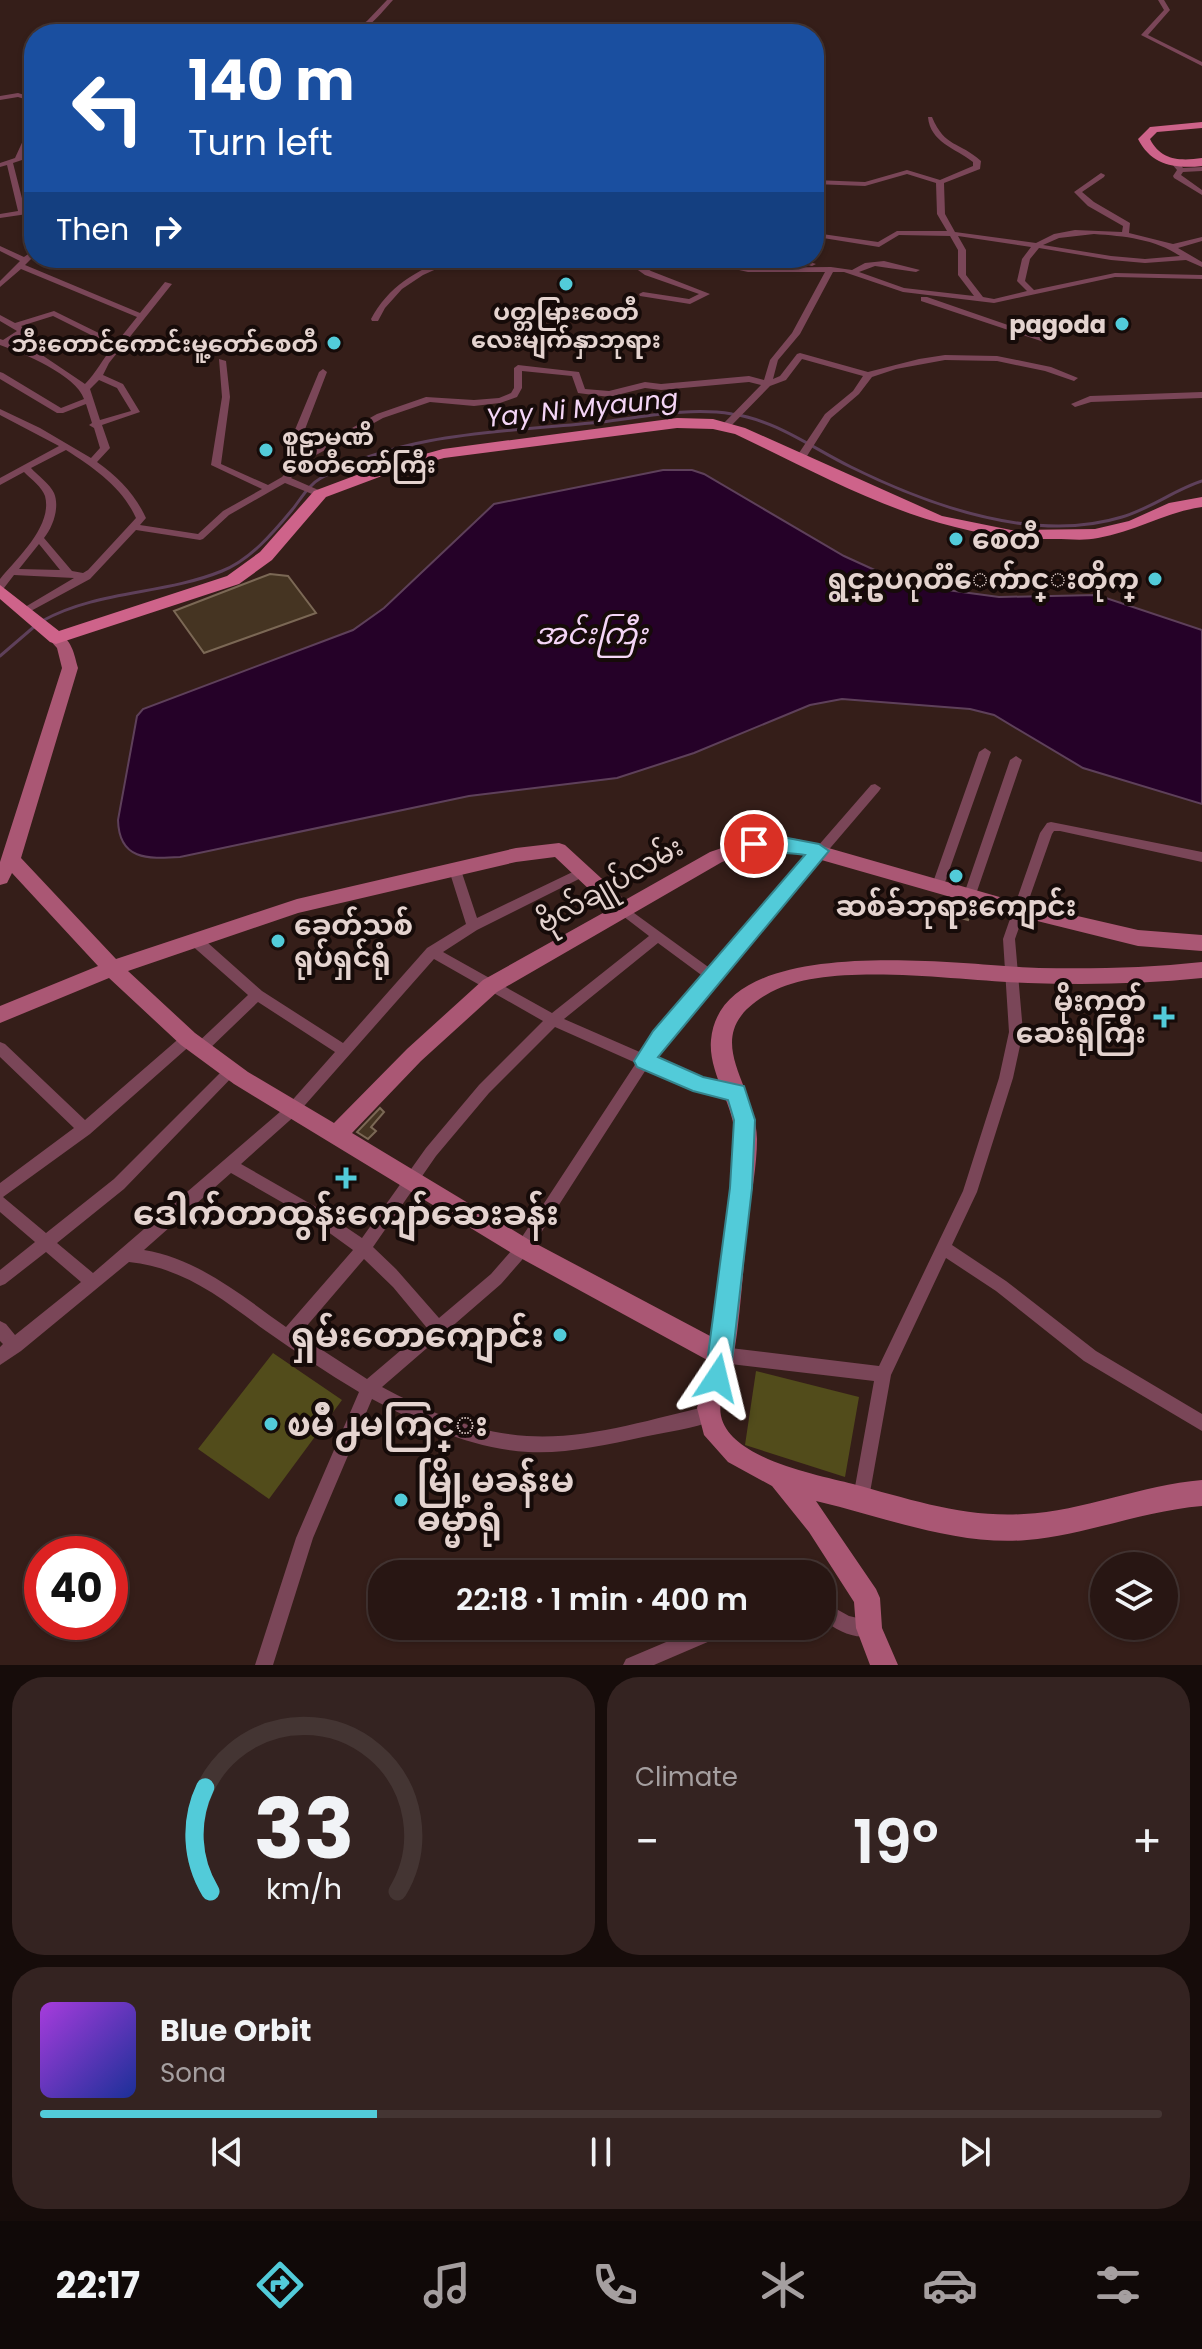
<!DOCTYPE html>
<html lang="en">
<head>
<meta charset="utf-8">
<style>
	:root { --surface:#281613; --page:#342321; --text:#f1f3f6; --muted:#a59fa0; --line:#443533; --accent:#52cbd9 }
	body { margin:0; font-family:Poppins,"Noto Sans Myanmar",sans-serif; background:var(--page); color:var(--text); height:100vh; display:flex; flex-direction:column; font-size:30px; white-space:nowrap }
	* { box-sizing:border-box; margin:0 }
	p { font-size:26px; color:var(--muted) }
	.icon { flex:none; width:44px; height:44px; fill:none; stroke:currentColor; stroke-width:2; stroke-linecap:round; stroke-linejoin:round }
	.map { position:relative; height:1665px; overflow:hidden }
	.drawer { display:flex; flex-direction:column; gap:12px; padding:12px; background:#160c0a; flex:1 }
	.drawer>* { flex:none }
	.guide { position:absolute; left:24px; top:24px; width:800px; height:244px; border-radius:32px; box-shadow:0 2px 6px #0004,0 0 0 2px var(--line); background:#1a4fa0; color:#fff; overflow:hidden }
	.buttons { position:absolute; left:1090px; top:1552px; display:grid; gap:16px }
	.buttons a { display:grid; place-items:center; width:88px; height:88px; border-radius:50%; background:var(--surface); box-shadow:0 2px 6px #0004,0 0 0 2px var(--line); font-size:40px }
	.speed { position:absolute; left:24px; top:1536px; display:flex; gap:16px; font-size:40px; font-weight:700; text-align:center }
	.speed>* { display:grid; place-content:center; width:104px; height:104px; border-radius:50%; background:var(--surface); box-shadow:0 2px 6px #0004,0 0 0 2px var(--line); line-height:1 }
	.speed .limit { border:12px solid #d22; background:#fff; color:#111 }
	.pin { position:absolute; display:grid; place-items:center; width:68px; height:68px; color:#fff; margin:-34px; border:4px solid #fff; border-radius:50%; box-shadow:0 2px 8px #0007 }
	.me { position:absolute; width:88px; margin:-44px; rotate:10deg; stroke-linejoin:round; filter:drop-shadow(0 0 6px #0008) }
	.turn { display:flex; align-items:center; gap:28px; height:168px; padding:0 32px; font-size:36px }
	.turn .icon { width:104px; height:104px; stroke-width:2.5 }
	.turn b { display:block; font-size:56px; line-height:68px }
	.then { display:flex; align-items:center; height:76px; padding:0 32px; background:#0003; gap:16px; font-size:30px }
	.big { font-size:60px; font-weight:600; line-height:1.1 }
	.drawer .tile { flex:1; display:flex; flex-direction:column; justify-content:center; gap:12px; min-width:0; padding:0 28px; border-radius:32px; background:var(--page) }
	.drawer .dial { align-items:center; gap:0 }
	.dial svg { height:208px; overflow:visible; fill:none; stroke:var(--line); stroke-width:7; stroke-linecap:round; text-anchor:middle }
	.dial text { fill:var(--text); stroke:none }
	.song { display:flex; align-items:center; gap:24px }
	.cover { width:96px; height:96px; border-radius:12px; background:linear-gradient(135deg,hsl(280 70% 55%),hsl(230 70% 35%)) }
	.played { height:8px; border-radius:4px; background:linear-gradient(90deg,var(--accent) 30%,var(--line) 30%) }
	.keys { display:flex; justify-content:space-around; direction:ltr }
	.heat { display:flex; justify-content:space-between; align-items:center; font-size:44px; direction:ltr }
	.drawer .tiles { flex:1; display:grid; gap:12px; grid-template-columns:1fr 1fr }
	.tile:last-child { grid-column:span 2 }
	.trip { position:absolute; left:368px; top:1560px; width:468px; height:80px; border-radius:32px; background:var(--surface); box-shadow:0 2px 6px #0004,0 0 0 2px var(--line); font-weight:600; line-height:80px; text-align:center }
	.tabs { display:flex; height:128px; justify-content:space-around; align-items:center; background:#100908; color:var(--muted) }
	.tabs .icon { width:56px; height:56px }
	.tabs .current { color:var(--accent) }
	.tabs b { font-size:36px; color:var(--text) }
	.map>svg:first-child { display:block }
</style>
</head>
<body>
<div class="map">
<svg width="1202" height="1665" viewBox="0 0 1202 1665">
	<rect width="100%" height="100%" fill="#351e19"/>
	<!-- green -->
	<path fill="#524c1b" d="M273,1353l69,47 -73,99 -71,-50z
		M756,1371l103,26 -14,80 -100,-32z"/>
	<!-- water -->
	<path fill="#250128" stroke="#5e405a" stroke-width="2" d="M663,470h29l12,4 140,82 35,16 68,18 52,7 98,-2 105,35v174l-119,-36 -89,-53 -24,-6 -128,-10 -32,6 -116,48 -77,25 -148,18 -289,61c-33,2 -61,3 -62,-37l19,-104 6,-7 210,-79 31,-22 110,-104z"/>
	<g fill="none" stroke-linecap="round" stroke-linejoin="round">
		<!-- stream -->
		<path stroke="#5e405a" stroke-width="3" d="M42,621c56,-31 121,-26 180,-50 28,-11 51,-38 70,-61 9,-11 16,-25 29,-32 83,-47 188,-46 280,-56 43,-5 88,-15 131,-8 44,6 80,34 119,53 79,39 183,77 271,50 28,-8 52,-27 80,-36
			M0,656l35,-30"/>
	</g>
	<!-- building -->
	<path fill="#453422" stroke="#7b6855" stroke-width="2" d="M270,574l18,2 28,37 -112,40 -30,-42z
		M950,900l22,6 -4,14 -22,-6z
		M380,1108l4,4 -13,15 5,4 -8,8 -11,-7z"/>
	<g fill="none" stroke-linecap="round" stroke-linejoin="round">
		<!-- street -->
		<path fill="#7a4658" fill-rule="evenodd" d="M387,0h6c-12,13 -27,34 -46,34l20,-13z
			M1158,0h6l6,10 -22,25 54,27v4l-61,-31 23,-25z
			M18,93l16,5v4l-16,-5 -18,3v-4z
			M928,117h4c13,31 27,24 49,44l-1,8 -36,14 1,31 10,18 81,11 18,-9 21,-4 47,2 1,-6 -35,-20 -14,-14 27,-19 4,2 -1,2 -22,15 12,10 36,21 -1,10 44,11 29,-7v4l-24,7 24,14v5l-16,-7 -41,3 -34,-3 -72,-12 -9,11 -5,22 9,9 81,-17 87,2v4l-87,-2 -121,26 -91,-11 -59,-20h-11l-33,62 -22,26 -5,19 7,-3 17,-22 3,-1 68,19 51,-13 26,-4 52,1 54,11 27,11 -4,3 -29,-10 -48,-10 -52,-1 -49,9 -24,8 -13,17 -28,24 -24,38 -7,6 -5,-3 30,-45 28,-23 10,-15 -61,-17 -16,21 -16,6 -41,42h-6v-4l38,-39 -12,-3 -88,8 -16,-2 -36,9 -31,-4 -6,-17 -50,-5v17l-5,9 -17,6 -26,3 -44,-4 -47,16 -76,42 -16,18 32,14v4h-6l-32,-13 -56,32 -26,24 -3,1 -64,-10 -46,49 -61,33 -4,1 -5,-3 54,-32 -60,-3 -10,13 -4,1v-10c17,-21 53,-53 45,-83 -3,-9 -14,-17 -21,-24l-24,13v-7l59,-32 -59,-31v-6l40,19 51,30 9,-10 -6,-20 -5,-3 3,-2 -6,-19 -23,9h-6l-57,-34v-7l3,1 58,35 23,-9c-8,-24 -61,-46 -84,-54v-6l3,1 14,-9 -17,-10v-6l15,8 39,-12 63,31 20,-25 -116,-48 -21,18v-6l20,-20 -20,-10v-5l24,11 10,-7v6l-9,9 115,48 25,-31 7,2 -63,79 -6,12 20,9 17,28 -38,13 8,23 -13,14c21,15 38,32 49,56l-6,7 58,9 25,-23 39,-22 -51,-24 11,-68 -3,-38 7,2 4,36 -9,67 47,21 14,-8 11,-12 -1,-28 27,-65 4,-3 4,3 -25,65v19l75,-42 49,-17 48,3 25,-2 12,-5 3,-5v-20l4,-3 61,7 6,17 24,2 36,-9 16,2 88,-8 15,4 6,-20 22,-27 33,-61h-77l-63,-14h16l47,10 83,-1 21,3 13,-7 19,-2 36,9 -4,2 -41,-6 -16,6 45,16 70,8 -16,-21v-25l-8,-14 -51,-1 -20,12 -56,-9 -9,4v-5l8,-3 56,8 19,-11h50l-10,-17 -1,-31 -29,-9 -42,12 -51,-2v-4l51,2 42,-12 33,10 33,-14v-4c-18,-14 -43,-20 -45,-45zM1094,234c30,2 61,5 86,22l-35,3 -34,-3 -68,-11 16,-7zM958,236l73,11 -9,12 -5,22 10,10 -33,8 -11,-2 -17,-22v-25zM53,316l60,30c-10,13 -17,27 -28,38l-46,-31 -28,-10 16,-12 -6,-5zM99,380l18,8 14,23 -31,9 -10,-31zM66,450c28,18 56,37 70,68l-48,52 -5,3 -11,-2 -28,-33c9,-11 16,-31 10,-45 -4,-9 -17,-18 -23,-25zM39,544l21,26 -41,-1z
			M34,121v9l-12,25 12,-3v4l-21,7 12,47 9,-1v4l-34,5v-4l18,-3 -11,-46 -7,2v-4l15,-5 16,-35z
			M1172,161h6l5,7 19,-1v4l-19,1 -2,3 21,15v5l-28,-17 -1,-2 4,-6 -6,-7z
			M450,258h11l-38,17 -21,14 -17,19 -7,13h-6l-1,-2c17,-32 45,-49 79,-61z
			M621,258h9l21,13 59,23 -20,10 -50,-8 -1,-2 4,-2 46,7 10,-5 -54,-19z
			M760,258h37l19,6 -4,2 -23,-5 -25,-1z
			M921,297h6l124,43 -7,2 -123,-41z
			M1202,392v6l-111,4 -16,5 -4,-3 19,-8z
			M985,748l6,4 -48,136 -2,3h-8l-2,-3 48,-136z
			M1016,756l6,4 -47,137 -2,3h-8l-2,-3 47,-137z
			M875,784l6,4 -2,3 -214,250 -11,17 48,21 40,10 2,4 -2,4 -5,2 -37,-8 -53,-23 -119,185 -27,31 -119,103c45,24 93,46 145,49 61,4 123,-17 182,-30l6,2 2,6 -2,6c-22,9 -49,12 -72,17 -37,8 -77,17 -115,15 -56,-3 -108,-28 -156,-53l-59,139 -40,127h-18l41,-127 63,-146c-32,-19 -63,-40 -93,-61 -44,-32 -81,-63 -137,-69l-108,89 -21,14v-18l3,-3 -3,-3v-20l6,3 9,11 66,-53 -35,-30 -41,32 -5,2v-16l35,-28 -35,-30v-29l74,-55 -74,-71v-15l5,2 80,76 98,-85 5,-2 5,2 2,4 -2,4 -103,91 -87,63 43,36 68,-54 112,-112 5,-2 5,2 2,4 -114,118 -67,54 36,30 195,-168 47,-53 -77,-50 -53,51 -5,2 -5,-2 -2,-4 2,-4 53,-50 -59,-52 -1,-4 1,-4h10l63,56 81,52 84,-95 39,-24 -17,-54 2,-3h8l2,3 16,48 106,-51 4,2 2,3 -2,3 -110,55 -34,22 109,61 97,-77 -30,-23 -2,-3 2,-3 4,-2 88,64 160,-184zM658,943l46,34 -49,56 -13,20 -78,-34zM434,959l109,62 -64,64 -53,63 -64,90 -46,-31 -75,-43 57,-51zM555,1027l81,36 -118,180 -27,31 -52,44 -43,-49 -23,-22 63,-91 53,-63zM231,1173l75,43 47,34 -67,77c-44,-31 -87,-68 -142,-77zM364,1259l29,28 34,41 -60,51 -68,-44z
			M1051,822l151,30v10l-142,-31h-6l-2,3 -37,105 8,93 -10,46 -36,114 -25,53 54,36 90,70 106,63v17l-118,-70 -88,-70 -50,-33 -55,117 -22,123 -2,6 -6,2 -6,-2 -2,-6 21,-117 -152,-18 -6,-3 -2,-5 2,-5 6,-3 157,19 84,-175 36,-113 10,-46 -6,-93 37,-106 7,-10z
			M822,1601l27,15 26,6 3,6 -3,6c-19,8 -37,-4 -53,-14z
			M704,1626h30l-3,6 -77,33h-31l3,-6z"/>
		<!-- secondary -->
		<path fill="#aa5774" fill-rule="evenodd" d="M56,633c16,5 18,21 22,35l-57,190 95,101 181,-60 219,-51 43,-5 6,2 60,55 85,-48 44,-15 43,2 220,63 121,28 64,5v16l-64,-5 -121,-30 -220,-63 -42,-2 -33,11 -225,130 -76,69 -69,72 179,108 181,96c5,-44 10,-88 16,-132 2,-22 7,-44 7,-66 0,-34 -27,-65 -24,-99 10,-112 255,-74 328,-72 55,1 109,0 163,-6v16c-58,6 -116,7 -174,5 -67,-2 -199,-23 -257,9 -78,43 -15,88 -14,147 0,27 -6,56 -9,83 -5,44 -7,89 -14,132 -3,20 -17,42 -13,62 9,43 97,59 132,68 56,15 112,34 171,30 60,-3 117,-29 178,-34v26c-60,5 -116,29 -175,34 -72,6 -142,-23 -211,-39l60,88 4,9 2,30 16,37h-28l-14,-37 -2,-26 -45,-70 -37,-46 -44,-24 -24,-27 -7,-27 12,-47 -194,-106 -281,-171 -53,-39 -72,-67 -109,45v-17l98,-40 -86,-93 -5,10 -7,2v-23l62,-194 -5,-20 -9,-10zM555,857l55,52 -127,71 -76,69 -73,74 -86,-51 -53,-39 -67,-62 170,-58 218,-51z"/>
		<!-- primary -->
		<path fill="#ce638a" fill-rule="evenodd" d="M1202,122v6l-45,4 -7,7c11,22 31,22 52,19v8c-27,3 -51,-1 -64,-27l12,-12z
			M677,418l36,1 32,9 197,88 69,14 84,-1 34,-8 40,-18 33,-6v10c-36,5 -68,25 -104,31 -14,3 -29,1 -43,1 -119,2 -215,-55 -320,-105l-22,-5 -36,-1 -233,30 -54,15 -64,24 -54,63 -33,24 -183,60 -6,-2 -50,-43v-14l59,46 168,-55 33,-24 54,-61 64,-24 65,-18z"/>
	</g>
	<!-- route -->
	<path fill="#52cbd9" stroke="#35848d" stroke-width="2" d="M777,836l42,8 10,7 -171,206 45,20 41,9 11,34 -3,68 -22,190 -4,8 -9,4 -8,-4 -4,-8 25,-190 4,-68 -6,-20 -35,-9 -56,-24 -3,-6 19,-30 152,-176c-15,-3 -53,-2 -60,-11l9,-7z"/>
	<!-- markers -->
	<g fill="#52cbd9" stroke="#160b09" stroke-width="3">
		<circle cx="566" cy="284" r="8"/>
		<circle cx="1122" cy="324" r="8"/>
		<circle cx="334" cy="343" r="8"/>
		<circle cx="266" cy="450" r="8"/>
		<circle cx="956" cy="539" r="8"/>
		<circle cx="1155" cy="579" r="8"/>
		<circle cx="956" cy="876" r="8"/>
		<circle cx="278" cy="941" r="8"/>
		<path d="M1160 1005h8v8h8v8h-8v8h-8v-8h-8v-8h8z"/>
		<path d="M342 1166h8v8h8v8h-8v8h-8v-8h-8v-8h8z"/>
		<circle cx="560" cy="1335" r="8"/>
		<circle cx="271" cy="1424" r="8"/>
		<circle cx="401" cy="1500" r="8"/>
	</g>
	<g text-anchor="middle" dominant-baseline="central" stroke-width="8" stroke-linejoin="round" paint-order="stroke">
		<!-- far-poi labels -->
		<g font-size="24" font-weight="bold" fill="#e4d3cf" stroke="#160b09" text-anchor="end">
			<text x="566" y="311" text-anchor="middle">ပတ္တမြား‌စေတီ‌<tspan x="566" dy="28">လေးမျက်နှာဘုရား</tspan></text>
			<text x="1106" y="324">pagoda</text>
			<text x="318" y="343">ဘီးတောင်ကောင်းမူ့တော်စေတီ</text>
			<text x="282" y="436" text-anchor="start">စူဠာမဏိ<tspan x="282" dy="28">စေတီတော်ကြီး</tspan></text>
		</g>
		<!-- far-water labels -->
		<g font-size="26" font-style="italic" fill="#f4d5f6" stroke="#160b09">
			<text transform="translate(582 408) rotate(-6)">Yay Ni Myaung</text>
		</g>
		<!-- poi labels -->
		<g font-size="28" font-weight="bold" fill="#e4d3cf" stroke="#160b09" text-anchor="start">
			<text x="972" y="539">စေတီ</text>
			<text x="1139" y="579" text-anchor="end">ရွင္ဥပဂုတၱေက်ာင္းတိုက္</text>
			<text x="956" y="906" text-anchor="middle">ဆစ်ခ်ဘုရားကျောင်း</text>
			<text x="294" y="925">ခေတ်သစ်<tspan x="294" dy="32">ရုပ်‌ရှင်ရုံ</tspan></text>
			<text x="1146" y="1001" text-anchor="end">မိုးကုတ်‌<tspan x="1146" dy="32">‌ဆေးရုံကြီး</tspan></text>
		</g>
		<!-- street labels -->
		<g font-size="28" fill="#e4d3cf" stroke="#160b09">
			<text transform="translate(610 885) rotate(-30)">ဗိုလ်‌ချုပ်‌လမ်း</text>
		</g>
		<!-- water labels -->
		<g font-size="30" font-style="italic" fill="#f4d5f6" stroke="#160b09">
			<text x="591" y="633">အင်းကြီး</text>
		</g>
		<!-- near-poi labels -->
		<g font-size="34" font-weight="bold" fill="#e4d3cf" stroke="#160b09" text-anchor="start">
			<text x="346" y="1213" text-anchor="middle">ဒေါက်တာထွန်းကျော်ဆေးခန်း</text>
			<text x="544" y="1335" text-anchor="end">ရှမ်းတောကျောင်း</text>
			<text x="287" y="1424">ၿမိဳ႕မကြင္း</text>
			<text x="417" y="1480">မြို့မခန်းမ<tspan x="417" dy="39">ဓမ္မာရုံ</tspan></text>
		</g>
	</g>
</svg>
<div class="buttons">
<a><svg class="icon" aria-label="layers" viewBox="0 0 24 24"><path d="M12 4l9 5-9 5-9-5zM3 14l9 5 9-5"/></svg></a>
</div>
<div class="speed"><div class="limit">40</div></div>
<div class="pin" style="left:754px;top:844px;background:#d93025"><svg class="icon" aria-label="arrive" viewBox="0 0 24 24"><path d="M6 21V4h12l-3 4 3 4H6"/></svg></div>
<svg class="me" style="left:717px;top:1378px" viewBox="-20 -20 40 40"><path d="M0-17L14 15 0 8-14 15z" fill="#52cbd9" stroke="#fff" stroke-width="4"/></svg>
<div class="trip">22:18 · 1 min · 400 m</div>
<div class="guide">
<div class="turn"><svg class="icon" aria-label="left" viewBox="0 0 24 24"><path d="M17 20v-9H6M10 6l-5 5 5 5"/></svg><div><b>140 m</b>Turn left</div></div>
<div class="then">Then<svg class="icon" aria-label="right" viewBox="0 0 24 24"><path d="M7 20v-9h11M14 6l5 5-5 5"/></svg></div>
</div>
</div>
<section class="drawer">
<div class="tiles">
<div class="tile dial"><svg viewBox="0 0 100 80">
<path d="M14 69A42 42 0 1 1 86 69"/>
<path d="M14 69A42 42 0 0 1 12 29" stroke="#52cbd9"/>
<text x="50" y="56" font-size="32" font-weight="700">33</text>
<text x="50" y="72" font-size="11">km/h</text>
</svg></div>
<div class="tile"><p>Climate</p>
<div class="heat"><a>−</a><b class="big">19°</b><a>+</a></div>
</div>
<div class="tile">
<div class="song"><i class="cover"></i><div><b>Blue Orbit</b><p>Sona</p></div></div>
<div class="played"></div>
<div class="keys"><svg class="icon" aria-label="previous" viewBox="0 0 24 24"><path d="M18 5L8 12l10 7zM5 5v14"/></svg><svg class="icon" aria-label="pause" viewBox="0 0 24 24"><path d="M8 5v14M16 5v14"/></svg><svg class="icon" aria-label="next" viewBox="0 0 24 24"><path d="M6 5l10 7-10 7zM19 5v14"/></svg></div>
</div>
</div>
</section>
<nav class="tabs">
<b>22:17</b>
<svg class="icon current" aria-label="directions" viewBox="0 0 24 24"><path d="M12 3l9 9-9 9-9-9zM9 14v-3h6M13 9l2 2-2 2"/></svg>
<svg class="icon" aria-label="music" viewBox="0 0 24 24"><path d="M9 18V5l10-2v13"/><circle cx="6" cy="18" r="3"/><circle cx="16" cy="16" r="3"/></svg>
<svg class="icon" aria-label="phone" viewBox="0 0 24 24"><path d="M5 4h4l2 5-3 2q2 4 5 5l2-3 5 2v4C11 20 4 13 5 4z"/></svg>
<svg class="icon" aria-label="climate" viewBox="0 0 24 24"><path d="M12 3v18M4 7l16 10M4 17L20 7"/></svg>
<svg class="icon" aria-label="car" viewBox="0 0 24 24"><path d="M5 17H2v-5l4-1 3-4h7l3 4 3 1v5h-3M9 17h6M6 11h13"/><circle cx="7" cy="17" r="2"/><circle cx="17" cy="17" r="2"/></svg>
<svg class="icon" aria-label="filters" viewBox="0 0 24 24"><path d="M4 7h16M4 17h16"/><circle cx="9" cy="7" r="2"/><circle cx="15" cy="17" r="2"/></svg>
</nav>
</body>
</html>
